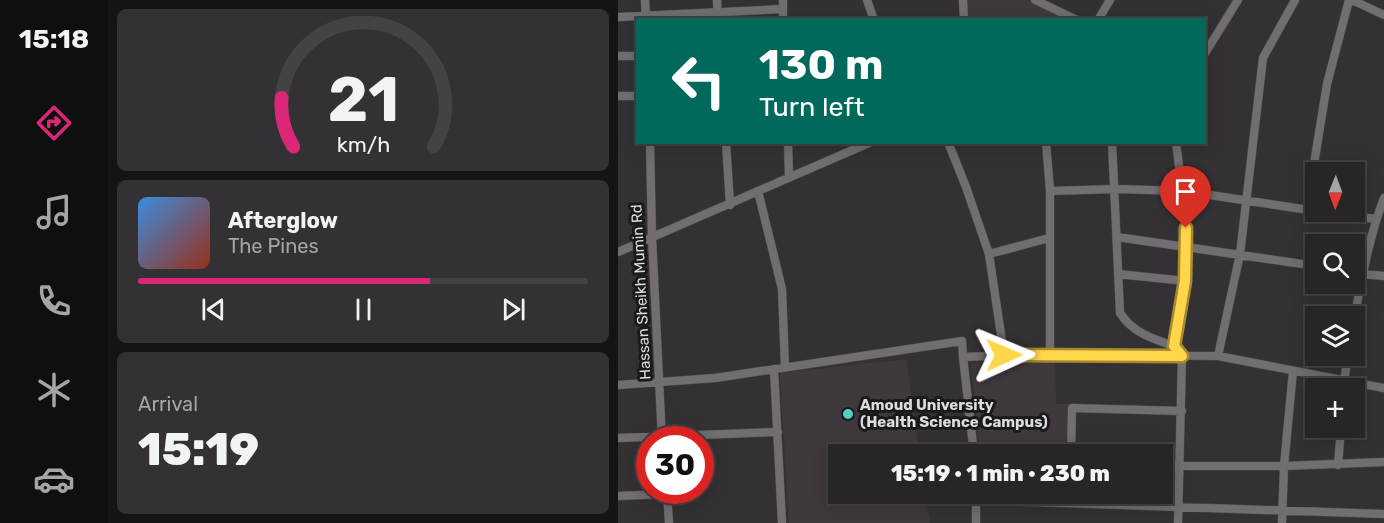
<!DOCTYPE html>
<html lang="en">
<head>
<meta charset="utf-8">
<style>
	:root { --surface:#272527; --page:#333133; --text:#f1f3f6; --muted:#a4a5a7; --line:#434244; --accent:#db2777 }
	body { margin:0; font-family:Rubik,sans-serif; background:var(--page); color:var(--text); height:100vh; display:flex; flex-direction:column; font-size:22px; white-space:nowrap }
	* { box-sizing:border-box; margin:0 }
	p { font-size:20px; color:var(--muted) }
	.icon { flex:none; width:33px; height:33px; fill:none; stroke:currentColor; stroke-width:2; stroke-linecap:round; stroke-linejoin:round }
	.map { position:relative; flex:1; overflow:hidden }
	.sheet { display:flex; flex-direction:column; gap:9px; padding:9px; background:#151415; width:510px }
	.sheet>* { flex:none }
	.hud { position:absolute; left:18px; top:18px; width:570px; height:126px; border-radius:0px; box-shadow:0 3px 15px #0003,0 0 0 2px var(--line); background:#00695c; color:#fff; overflow:hidden }
	.needle { width:39px; rotate:181deg }
	.fabs { position:absolute; left:687px; top:162px; display:grid; gap:12px }
	.fabs a { display:grid; place-items:center; width:60px; height:60px; border-radius:0px; background:var(--surface); box-shadow:0 3px 15px #0003,0 0 0 2px var(--line); font-size:30px }
	.speed { position:absolute; left:18px; top:426px; display:flex; gap:12px; font-size:30px; font-weight:700; text-align:center }
	.speed>* { display:grid; place-content:center; width:78px; height:78px; border-radius:50%; background:var(--surface); box-shadow:0 3px 15px #0003,0 0 0 2px var(--line); line-height:1 }
	.speed .limit { border:9px solid #d22; background:#fff; color:#111 }
	.pin { position:absolute; display:grid; place-items:center; width:51px; height:51px; color:#fff; margin:-62px -26px; border-radius:50% 50% 50% 0; rotate:-45deg; box-shadow:0 0 6px #0007 }
	.pin .icon { rotate:45deg }
	.me { position:absolute; width:66px; margin:-33px; rotate:89deg; stroke-linejoin:round; filter:drop-shadow(0 0 4px #0008) }
	.turn { display:flex; align-items:center; gap:21px; height:126px; padding:0 24px; font-size:27px }
	.turn .icon { width:78px; height:78px; stroke-width:2.5 }
	.turn b { display:block; font-size:42px; line-height:51px }
	.big { font-size:45px; font-weight:800; line-height:1.1 }
	.sheet .tile { flex:1; display:flex; flex-direction:column; justify-content:center; gap:9px; min-width:0; padding:0 21px; border-radius:9px; background:var(--page) }
	.sheet .dial { align-items:center; gap:0 }
	.dial svg { height:156px; overflow:visible; fill:none; stroke:var(--line); stroke-width:7; stroke-linecap:round; text-anchor:middle }
	.dial text { fill:var(--text); stroke:none }
	.song { display:flex; align-items:center; gap:18px }
	.cover { width:72px; height:72px; border-radius:9px; background:linear-gradient(135deg,hsl(210 70% 55%),hsl(10 70% 35%)) }
	.played { height:6px; border-radius:3px; background:linear-gradient(90deg,var(--accent) 65%,var(--line) 65%) }
	.keys { display:flex; justify-content:space-around; direction:ltr }
	.trip { position:absolute; left:210px; top:444px; width:345px; height:60px; border-radius:0px; background:var(--surface); box-shadow:0 3px 15px #0003,0 0 0 2px var(--line); font-weight:800; line-height:60px; text-align:center }
	main { display:flex; flex:1; min-height:0 }
	.menu { display:flex; flex-direction:column; width:108px; justify-content:space-around; align-items:center; background:#100f10; color:var(--muted) }
	.menu .icon { width:42px; height:42px }
	.menu .active { color:var(--accent) }
	.menu b { font-size:27px; color:var(--text) }
	.map>svg:first-child { display:block }
</style>
</head>
<body>
<main>
<nav class="menu">
<b>15:18</b>
<svg class="icon active" aria-label="directions" viewBox="0 0 24 24"><path d="M12 3l9 9-9 9-9-9zM9 14v-3h6M13 9l2 2-2 2"/></svg>
<svg class="icon" aria-label="music" viewBox="0 0 24 24"><path d="M9 18V5l10-2v13"/><circle cx="6" cy="18" r="3"/><circle cx="16" cy="16" r="3"/></svg>
<svg class="icon" aria-label="phone" viewBox="0 0 24 24"><path d="M5 4h4l2 5-3 2q2 4 5 5l2-3 5 2v4C11 20 4 13 5 4z"/></svg>
<svg class="icon" aria-label="climate" viewBox="0 0 24 24"><path d="M12 3v18M4 7l16 10M4 17L20 7"/></svg>
<svg class="icon" aria-label="car" viewBox="0 0 24 24"><path d="M5 17H2v-5l4-1 3-4h7l3 4 3 1v5h-3M9 17h6M6 11h13"/><circle cx="7" cy="17" r="2"/><circle cx="17" cy="17" r="2"/></svg>
</nav>
<section class="sheet">
<div class="tile dial"><svg viewBox="0 0 100 80">
<path d="M14 69A42 42 0 1 1 86 69"/>
<path d="M14 69A42 42 0 0 1 8 44" stroke="#db2777"/>
<text x="50" y="56" font-size="32" font-weight="700">21</text>
<text x="50" y="72" font-size="11">km/h</text>
</svg></div>
<div class="tile">
<div class="song"><i class="cover"></i><div><b>Afterglow</b><p>The Pines</p></div></div>
<div class="played"></div>
<div class="keys"><svg class="icon" aria-label="previous" viewBox="0 0 24 24"><path d="M18 5L8 12l10 7zM5 5v14"/></svg><svg class="icon" aria-label="pause" viewBox="0 0 24 24"><path d="M8 5v14M16 5v14"/></svg><svg class="icon" aria-label="next" viewBox="0 0 24 24"><path d="M6 5l10 7-10 7zM19 5v14"/></svg></div>
</div>
<div class="tile"><p>Arrival</p><b class="big">15:19</b></div>
</section>
<div class="map">
<svg width="766" height="523" viewBox="0 0 766 523">
	<rect width="100%" height="100%" fill="#343134"/>
	<!-- built -->
	<path fill="#40383f" d="M348,0h60l39,19h-98z
		M288,359l14,95h-82v40h87l5,29h-141l-9,-150z
		M437,360l1,44h12l-2,50h-87l-8,-91z"/>
	<g fill="none" stroke-linecap="round" stroke-linejoin="round">
		<!-- minor casing -->
		<g stroke="#524f51" stroke-width="9">
			<path id="minor" d="M27,0l1,20
				M99,0l1,20
				M165,0v20
				M249,0l7,20
				M345,0l1,20
				M417,0l42,20
				M734,0l32,15
				M0,17l165,-8
				M480,20l12,-20
				M586,55l34,-55
				M0,56h20
				M0,96h20
				M32,142l2,95 10,203
				M108,142l4,63
				M170,142l1,35
				M330,142l18,45 23,67 15,101
				M428,142l4,49v163
				M494,142l8,171c13,20 33,26 54,33
				M558,142c4,35 10,68 11,102 1,35 -7,69 -13,102l8,10 -4,167
				M696,164l13,-80 22,-84
				M140,191l24,98 3,78
				M432,191l66,-2 67,2 133,20
				M704,212l54,7
				M499,237l199,29
				M0,252l253,-110
				M371,254l60,-16
				M736,273l30,3
				M500,274l67,7
				M736,319c8,-41 15,-82 30,-121
				M600,356l22,-102 23,-196 32,-58
				M156,369l8,154
				M0,385l97,-7 247,-37 1,16
				M725,388l5,-32
				M0,438l160,-6
				M356,454l-11,-97 87,-3 168,2 166,32
				M453,454l1,-46 110,3
				M720,465l3,-37
				M544,466h122l100,-4
				M49,492l2,31
				M358,494v29
				M0,496l49,-2
				M358,500l408,14
				M664,523l2,-57 9,-95"/>
		</g>
		<!-- minor -->
		<use href="#minor" stroke="#716d70" stroke-width="8"/>
	</g>
	<g fill="none" stroke-linecap="round" stroke-linejoin="round">
		<!-- route casing -->
		<g stroke="#a68a30" stroke-width="15">
			<path id="route" d="M386,355l178,1 -8,-10 11,-65 1,-53"/>
		</g>
		<!-- route -->
		<use href="#route" stroke="#ffd54a" stroke-width="10"/>
	</g>
	<!-- markers -->
	<circle fill="#55cec5" stroke="#1b1a1b" stroke-width="2" cx="230" cy="414" r="6"/>
	<g text-anchor="middle" dominant-baseline="central" stroke-width="6" stroke-linejoin="round" paint-order="stroke">
		<!-- street labels -->
		<g font-size="15" fill="#dddbdd" stroke="#1b1a1b">
			<text transform="translate(23 292) rotate(-93)">Hassan Sheikh Mumin Rd</text>
		</g>
		<!-- poi labels -->
		<g font-size="15" font-weight="bold" fill="#dddbdd" stroke="#1b1a1b" text-anchor="start">
			<text x="242" y="405">Amoud University<tspan x="242" dy="17">(Health Science Campus)</tspan></text>
		</g>
	</g>
</svg>
<div class="fabs">
<a><svg class="needle" viewBox="-14 -14 28 28"><path d="M0-13l5 13h-10z" fill="#e53935"/><path d="M0 13l5-13h-10z" fill="#a4a5a7"/></svg></a>
<a><svg class="icon" aria-label="search" viewBox="0 0 24 24"><circle cx="10" cy="10" r="6"/><path d="M15 15l6 6"/></svg></a>
<a><svg class="icon" aria-label="layers" viewBox="0 0 24 24"><path d="M12 4l9 5-9 5-9-5zM3 14l9 5 9-5"/></svg></a>
<a>+</a>
</div>
<div class="speed"><div class="limit">30</div></div>
<div class="pin" style="left:568px;top:228px;background:#d93025"><svg class="icon" aria-label="arrive" viewBox="0 0 24 24"><path d="M6 21V4h12l-3 4 3 4H6"/></svg></div>
<svg class="me" style="left:386px;top:355px" viewBox="-20 -20 40 40"><path d="M0-17L14 15 0 8-14 15z" fill="#ffd54a" stroke="#fff" stroke-width="4"/></svg>
<div class="trip">15:19 · 1 min · 230 m</div>
<div class="hud">
<div class="turn"><svg class="icon" aria-label="left" viewBox="0 0 24 24"><path d="M17 20v-9H6M10 6l-5 5 5 5"/></svg><div><b>130 m</b>Turn left</div></div>
</div>
</div>
</main>
</body>
</html>
